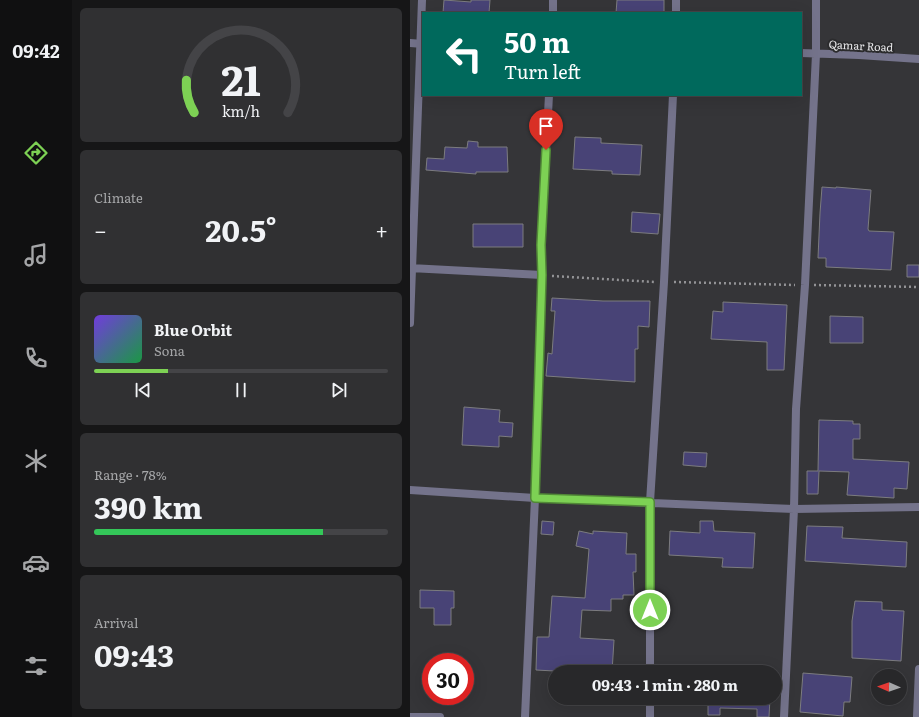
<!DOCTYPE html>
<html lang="en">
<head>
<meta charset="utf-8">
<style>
	:root { --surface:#28282a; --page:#303032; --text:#f1f3f6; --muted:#a5a6a8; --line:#444447; --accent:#7dd154 }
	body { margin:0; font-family:Literata,serif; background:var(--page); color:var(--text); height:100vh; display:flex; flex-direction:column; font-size:15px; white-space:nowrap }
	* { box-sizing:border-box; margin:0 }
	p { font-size:13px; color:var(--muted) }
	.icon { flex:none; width:22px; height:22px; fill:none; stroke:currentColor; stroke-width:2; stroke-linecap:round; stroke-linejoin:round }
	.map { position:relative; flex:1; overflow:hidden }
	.sheet { display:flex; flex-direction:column; gap:8px; padding:8px; background:#161617; width:338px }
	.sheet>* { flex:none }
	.guide { position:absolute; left:12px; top:12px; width:380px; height:84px; border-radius:0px; box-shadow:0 4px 16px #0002,0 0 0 1px var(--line); background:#00695c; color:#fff; overflow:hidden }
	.needle { width:26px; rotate:272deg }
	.controls { position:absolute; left:461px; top:669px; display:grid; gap:8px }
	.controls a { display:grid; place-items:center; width:36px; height:36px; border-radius:50%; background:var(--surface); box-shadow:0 4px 16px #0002,0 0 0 1px var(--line); font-size:20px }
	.speed { position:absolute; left:12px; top:653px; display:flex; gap:8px; font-size:20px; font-weight:700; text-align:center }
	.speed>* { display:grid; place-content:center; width:52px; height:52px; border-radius:50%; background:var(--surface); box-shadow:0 4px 16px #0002,0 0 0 1px var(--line); line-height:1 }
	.speed .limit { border:6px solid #d22; background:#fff; color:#111 }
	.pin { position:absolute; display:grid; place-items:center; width:34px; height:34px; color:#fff; margin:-41px -17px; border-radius:50% 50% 50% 0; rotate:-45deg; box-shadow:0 0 4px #0007 }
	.pin .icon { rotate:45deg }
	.me { position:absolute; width:44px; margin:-22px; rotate:0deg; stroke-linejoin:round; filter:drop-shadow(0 0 3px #0008) }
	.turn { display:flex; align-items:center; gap:14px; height:84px; padding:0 16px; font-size:18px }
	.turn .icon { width:52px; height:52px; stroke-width:2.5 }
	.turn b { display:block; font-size:28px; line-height:34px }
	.big { font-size:30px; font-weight:700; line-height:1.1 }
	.sheet .tile { flex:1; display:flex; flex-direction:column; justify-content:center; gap:6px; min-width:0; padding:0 14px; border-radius:6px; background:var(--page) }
	.sheet .dial { align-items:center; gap:0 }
	.dial svg { height:104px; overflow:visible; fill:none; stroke:var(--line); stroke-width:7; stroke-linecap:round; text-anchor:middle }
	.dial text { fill:var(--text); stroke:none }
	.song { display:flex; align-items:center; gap:12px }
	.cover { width:48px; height:48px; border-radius:6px; background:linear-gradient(135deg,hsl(260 70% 55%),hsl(140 70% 35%)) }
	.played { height:4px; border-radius:2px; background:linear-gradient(90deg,var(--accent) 25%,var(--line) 25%) }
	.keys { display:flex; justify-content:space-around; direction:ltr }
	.heat { display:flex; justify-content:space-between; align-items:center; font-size:22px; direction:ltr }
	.charge { height:6px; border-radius:3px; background:linear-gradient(90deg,#34c759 78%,var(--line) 0) }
	.trip { position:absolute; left:138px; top:665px; width:234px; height:40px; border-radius:20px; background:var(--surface); box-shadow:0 4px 16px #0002,0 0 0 1px var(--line); font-weight:700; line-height:40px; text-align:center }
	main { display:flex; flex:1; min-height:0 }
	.tab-bar { display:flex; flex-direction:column; width:72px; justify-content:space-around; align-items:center; background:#101011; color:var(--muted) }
	.tab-bar .icon { width:28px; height:28px }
	.tab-bar .on { color:var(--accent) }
	.tab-bar b { font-size:18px; color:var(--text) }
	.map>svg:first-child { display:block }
</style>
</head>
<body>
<main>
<nav class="tab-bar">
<b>09:42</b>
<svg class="icon on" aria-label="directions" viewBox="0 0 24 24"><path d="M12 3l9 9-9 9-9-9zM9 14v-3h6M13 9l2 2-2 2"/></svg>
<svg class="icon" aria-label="music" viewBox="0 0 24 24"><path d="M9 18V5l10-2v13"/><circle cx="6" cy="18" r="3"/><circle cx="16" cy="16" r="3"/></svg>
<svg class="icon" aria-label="phone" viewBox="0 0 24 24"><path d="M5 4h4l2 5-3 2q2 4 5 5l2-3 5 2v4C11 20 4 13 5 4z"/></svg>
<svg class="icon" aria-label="climate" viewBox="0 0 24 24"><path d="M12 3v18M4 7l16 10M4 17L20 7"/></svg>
<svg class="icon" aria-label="car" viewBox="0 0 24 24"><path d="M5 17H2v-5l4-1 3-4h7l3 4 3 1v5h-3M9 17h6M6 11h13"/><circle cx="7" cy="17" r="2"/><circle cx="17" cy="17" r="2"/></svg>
<svg class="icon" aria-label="filters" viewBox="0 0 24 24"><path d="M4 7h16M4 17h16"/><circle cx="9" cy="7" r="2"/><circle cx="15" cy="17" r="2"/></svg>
</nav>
<section class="sheet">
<div class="tile dial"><svg viewBox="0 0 100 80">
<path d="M14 69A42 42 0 1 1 86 69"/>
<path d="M14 69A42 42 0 0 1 8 44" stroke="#7dd154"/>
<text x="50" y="56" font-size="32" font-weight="700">21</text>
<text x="50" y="72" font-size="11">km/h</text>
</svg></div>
<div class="tile"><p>Climate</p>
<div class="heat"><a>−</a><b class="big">20.5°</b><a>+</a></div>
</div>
<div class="tile">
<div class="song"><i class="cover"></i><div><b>Blue Orbit</b><p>Sona</p></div></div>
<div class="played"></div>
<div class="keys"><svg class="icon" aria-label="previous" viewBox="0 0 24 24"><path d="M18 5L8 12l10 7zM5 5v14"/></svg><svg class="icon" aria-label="pause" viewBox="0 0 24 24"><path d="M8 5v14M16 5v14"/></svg><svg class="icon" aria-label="next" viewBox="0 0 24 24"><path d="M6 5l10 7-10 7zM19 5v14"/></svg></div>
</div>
<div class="tile"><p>Range · 78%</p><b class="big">390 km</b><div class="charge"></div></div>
<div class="tile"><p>Arrival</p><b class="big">09:43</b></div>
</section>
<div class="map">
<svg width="509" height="717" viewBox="0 0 509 717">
	<rect width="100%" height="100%" fill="#353538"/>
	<!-- building -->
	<path fill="#484376" stroke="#7c7c7f" d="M34,0l27,2v-2h19l-1,13h-46z
		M207,0h47v13h-48z
		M165,137l26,1v5l41,2 -2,30 -28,-1v-3l-39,-2z
		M58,141l10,1v5h29l1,25h-32v2l-50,-4 1,-12 17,1 1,-12 22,1z
		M412,187l14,1v-1l35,3 -3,39 1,2 25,1 -3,38 -65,-3v-9h-8l2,-45z
		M222,212l28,2 -2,20 -27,-2z
		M63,224h50v23h-50z
		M497,265h12v12h-12z
		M142,298l51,3h47l-1,26 -11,-1v23h-3v33l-89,-6 2,-23 4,1 3,-43h-4z
		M313,302l64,3 -3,65h-17v-28l-56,-3 2,-28 10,1z
		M420,316l33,1v26h-33z
		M54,407l36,3 -1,12 14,1 -1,14 -13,-1v11l-37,-2z
		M409,420l34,1v3h7v15h-7v20l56,3 -2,27 -13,-1v10l-47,-3 2,-23 -30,-1 -1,23h-11v-23h11z
		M274,452l23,1 -1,14 -23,-2z
		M132,521l12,1 -1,13 -12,-1z
		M290,521h13l1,10 41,2 -2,35 -31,-1 1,-9 -54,-3 1,-24 30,2z
		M397,526l36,1 -1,11 65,4 -1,25 -101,-6z
		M169,531l14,3v-3l34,2 -1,21h10v18h-3l1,23h-11v4h-12v12l-29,-1 -2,28 34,2 -2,32 -39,-2v2l-37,-2 1,-33h12l3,-41 33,2 4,-49 -13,-3z
		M10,590l34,1v17h-3v17h-17v-17h-14z
		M445,601l27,1v8l22,1 -3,50 -49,-3v-37z
		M393,673l49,4 -2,25h-6l-1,14 -43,-4z
		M298,698h62l-1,19h-12v-8l-37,-1v7h-12z"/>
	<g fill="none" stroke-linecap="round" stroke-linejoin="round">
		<!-- path -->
		<path stroke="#939396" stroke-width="2.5" stroke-dasharray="2 3" stroke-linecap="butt" d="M142,276l103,6
			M264,282l121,3
			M404,285l105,2"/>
		<!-- minor -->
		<path stroke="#74738b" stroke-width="8" d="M143,13v-13
			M266,13v-13
			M0,43l13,1
			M391,53l58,2 60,4
			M0,268l132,7
			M0,323l12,-323
			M0,490l125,8 259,11 125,-2
			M240,672v-170l14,-220 9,-187
			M240,698v19
			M0,717h30
			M115,717l10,-219 7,-223 -1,-30 8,-150
			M374,717l10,-208 2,-100 9,-124 11,-231v-54
			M507,717l2,-48"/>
	</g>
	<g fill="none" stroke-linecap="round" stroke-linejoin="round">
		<!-- route casing -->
		<g stroke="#518837" stroke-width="10">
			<path id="route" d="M136,150l-5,95 1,30 -7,223 115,4v108"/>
		</g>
		<!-- route -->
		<use href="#route" stroke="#7dd154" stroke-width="7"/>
	</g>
	<g text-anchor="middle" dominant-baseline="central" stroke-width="4" stroke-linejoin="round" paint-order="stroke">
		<!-- street labels -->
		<g font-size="11" fill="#e7e7e9" stroke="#2b2b2d">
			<text transform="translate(451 45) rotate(3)">Qamar Road</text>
		</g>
	</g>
</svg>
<div class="controls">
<a><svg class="needle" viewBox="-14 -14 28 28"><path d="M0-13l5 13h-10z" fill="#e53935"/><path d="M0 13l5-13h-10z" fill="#a5a6a8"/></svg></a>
</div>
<div class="speed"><div class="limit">30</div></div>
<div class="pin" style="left:136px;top:150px;background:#d93025"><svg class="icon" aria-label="arrive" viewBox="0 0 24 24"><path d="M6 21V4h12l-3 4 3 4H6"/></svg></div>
<svg class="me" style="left:240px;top:610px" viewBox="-20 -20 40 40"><circle r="17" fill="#7dd154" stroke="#fff" stroke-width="3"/><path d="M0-11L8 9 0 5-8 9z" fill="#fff"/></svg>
<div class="trip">09:43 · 1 min · 280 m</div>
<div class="guide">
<div class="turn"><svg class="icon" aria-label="left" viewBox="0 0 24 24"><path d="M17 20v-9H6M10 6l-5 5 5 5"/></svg><div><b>50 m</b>Turn left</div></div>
</div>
</div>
</main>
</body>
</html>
